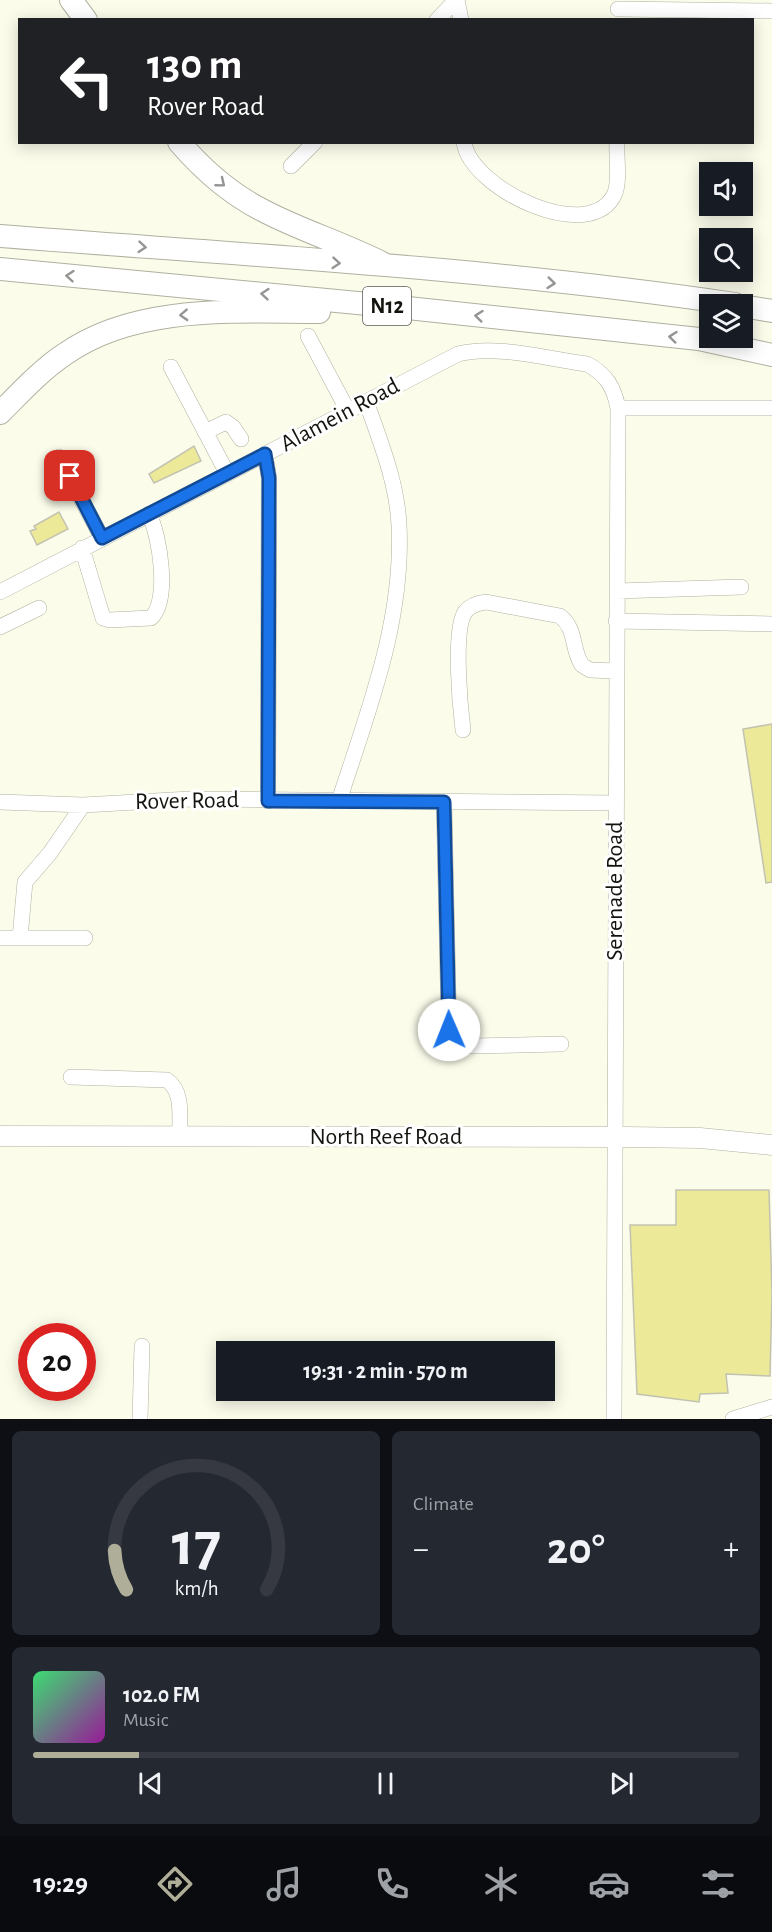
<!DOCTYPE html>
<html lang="en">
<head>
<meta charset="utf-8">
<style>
	:root { --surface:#171b24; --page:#242831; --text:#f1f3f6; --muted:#9ea1a6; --line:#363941; --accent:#aeae99 }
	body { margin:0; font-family:"Alegreya Sans",sans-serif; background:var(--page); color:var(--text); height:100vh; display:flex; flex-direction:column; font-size:22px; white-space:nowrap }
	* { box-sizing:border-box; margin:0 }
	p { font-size:20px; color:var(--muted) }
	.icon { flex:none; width:33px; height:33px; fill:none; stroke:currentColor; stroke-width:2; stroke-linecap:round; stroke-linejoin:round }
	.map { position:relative; height:1419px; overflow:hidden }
	.side { display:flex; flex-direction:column; gap:12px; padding:12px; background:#0d0f14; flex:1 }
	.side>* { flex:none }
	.guide { position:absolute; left:18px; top:18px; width:736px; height:126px; border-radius:0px; box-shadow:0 3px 15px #0003; background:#202124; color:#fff; overflow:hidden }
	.fabs { position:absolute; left:699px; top:162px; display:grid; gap:12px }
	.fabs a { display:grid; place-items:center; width:54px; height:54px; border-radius:0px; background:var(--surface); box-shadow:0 3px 15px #0003; font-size:30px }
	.speed { position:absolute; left:18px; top:1323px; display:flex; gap:12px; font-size:30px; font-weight:700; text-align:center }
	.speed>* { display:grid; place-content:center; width:78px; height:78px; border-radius:50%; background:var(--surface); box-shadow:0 3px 15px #0003; line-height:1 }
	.speed .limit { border:9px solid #d22; background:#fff; color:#111 }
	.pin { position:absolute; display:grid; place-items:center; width:51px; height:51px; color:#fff; margin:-26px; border-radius:12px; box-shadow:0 3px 9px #0006 }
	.me { position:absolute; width:66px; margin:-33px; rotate:359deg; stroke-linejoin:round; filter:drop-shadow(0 0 4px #0008) }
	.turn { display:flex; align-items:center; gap:21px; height:126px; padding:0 30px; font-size:27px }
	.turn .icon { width:78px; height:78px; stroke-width:2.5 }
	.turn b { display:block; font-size:42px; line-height:51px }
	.big { font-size:45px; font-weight:700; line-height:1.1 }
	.side .tile { flex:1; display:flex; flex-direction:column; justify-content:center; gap:9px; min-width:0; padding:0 21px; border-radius:9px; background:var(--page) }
	.side .dial { align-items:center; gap:0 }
	.dial svg { height:156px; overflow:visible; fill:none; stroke:var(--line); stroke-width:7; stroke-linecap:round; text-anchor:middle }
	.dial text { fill:var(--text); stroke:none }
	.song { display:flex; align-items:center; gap:18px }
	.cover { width:72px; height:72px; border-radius:9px; background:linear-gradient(135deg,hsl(140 70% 55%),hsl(300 70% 35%)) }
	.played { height:6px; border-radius:3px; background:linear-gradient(90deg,var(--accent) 15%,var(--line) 15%) }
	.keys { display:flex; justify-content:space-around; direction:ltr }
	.heat { display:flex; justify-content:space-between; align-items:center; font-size:33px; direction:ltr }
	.side .tiles { flex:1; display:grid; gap:12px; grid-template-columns:1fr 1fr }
	.tile:last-child { grid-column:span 2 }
	.trip { position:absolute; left:216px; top:1341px; width:339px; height:60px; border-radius:0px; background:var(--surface); box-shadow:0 3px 15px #0003; font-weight:700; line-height:60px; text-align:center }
	.tab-bar { display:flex; height:96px; justify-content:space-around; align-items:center; background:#090b0e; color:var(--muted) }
	.tab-bar .icon { width:42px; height:42px }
	.tab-bar .on { color:var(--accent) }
	.tab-bar b { font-size:27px; color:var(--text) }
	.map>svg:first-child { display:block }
</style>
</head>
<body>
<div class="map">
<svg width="772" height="1419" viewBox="0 0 772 1419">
	<rect width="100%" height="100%" fill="#fcfceb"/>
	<!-- building -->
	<path fill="#ece998" stroke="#c2c2b1" stroke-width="1.5" d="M194,446l7,15 -47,22 -5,-9z
		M59,512l9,17 -31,16 -7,-14 6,-2 -2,-3z
		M772,724v158l-6,1 -23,-154z
		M676,1190h93l3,104 -2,82 -44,-2 2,19 -28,1 -1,8 -62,-8 -7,-169h46z"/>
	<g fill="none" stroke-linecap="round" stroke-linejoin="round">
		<!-- minor casing -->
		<g stroke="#b0b0a0" stroke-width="16">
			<path id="minor" d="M457,0l4,20
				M618,9l154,2
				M437,20l19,-20
				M464,142c6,47 128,105 151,51 5,-13 1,-36 2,-51
				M291,166l24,-24
				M308,336l40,75
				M171,367l56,106
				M618,408h154
				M205,432l21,-10 7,5 8,12
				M265,454l4,24 -1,323
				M59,457l43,81
				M82,548l21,70 6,2 42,-2c19,-17 9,-82 -2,-104
				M617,591l124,-4
				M0,592l458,-238c38,-10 90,5 129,10 19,10 27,23 31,44l-4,1011
				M616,621l156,3
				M0,627l39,-19
				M463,730c-3,-24 -10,-99 2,-118 5,-7 13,-9 21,-10l74,14c17,13 11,33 22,49l8,5 26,1
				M339,801c29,-90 65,-180 60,-276 -2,-43 -19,-84 -33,-124
				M0,802l83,3 107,-6 425,4
				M444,802l5,228 9,13 13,3 90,-2
				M83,805l-33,48 -25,29 -5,56h65
				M0,938h20
				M71,1077l96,3c17,12 12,37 13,56
				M140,1419l2,-73
				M733,1419l39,-12"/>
		</g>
		<!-- major casing -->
		<g stroke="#b0b0a0" stroke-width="21">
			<path id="major" d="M0,1136l626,1 74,1 72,7"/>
		</g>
		<!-- highway casing -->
		<g stroke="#b0b0a0" stroke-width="24">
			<path id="highway" d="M71,0l15,20
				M179,142c24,28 53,53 85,69 38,20 79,32 118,52
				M0,236c245,19 492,32 735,68
				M0,269l389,37 310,33 73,16
				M742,306l30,5
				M0,413c21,-21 41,-43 65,-59 71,-50 171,-42 254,-42"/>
		</g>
		<!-- minor -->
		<use href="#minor" stroke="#fff" stroke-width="15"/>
		<!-- major -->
		<use href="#major" stroke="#fff" stroke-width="20"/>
		<!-- highway -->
		<use href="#highway" stroke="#fff" stroke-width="22"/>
	</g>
	<!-- one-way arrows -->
	<defs><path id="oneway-chevron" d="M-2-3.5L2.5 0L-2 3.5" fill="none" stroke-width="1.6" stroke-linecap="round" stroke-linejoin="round" transform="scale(1.5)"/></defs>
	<g stroke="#959593">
		<use href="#oneway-chevron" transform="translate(221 183) rotate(39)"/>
		<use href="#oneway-chevron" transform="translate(142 247) rotate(5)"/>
		<use href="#oneway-chevron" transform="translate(336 263) rotate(5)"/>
		<use href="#oneway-chevron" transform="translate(70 276) rotate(-175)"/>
		<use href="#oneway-chevron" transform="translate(551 283) rotate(6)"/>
		<use href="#oneway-chevron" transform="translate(265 294) rotate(-175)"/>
		<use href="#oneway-chevron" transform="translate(184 315) rotate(177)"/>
		<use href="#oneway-chevron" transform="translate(479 316) rotate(-174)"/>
		<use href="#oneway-chevron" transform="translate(673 337) rotate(-174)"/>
	</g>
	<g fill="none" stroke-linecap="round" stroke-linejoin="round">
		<!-- route casing -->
		<g stroke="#114b97" stroke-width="15">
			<path id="route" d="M70,476l32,62 163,-84 4,24 -1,323 176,1 5,228"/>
		</g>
		<!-- route -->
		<use href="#route" stroke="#1a73e8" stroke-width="10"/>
	</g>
	<g text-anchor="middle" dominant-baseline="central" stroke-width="6" stroke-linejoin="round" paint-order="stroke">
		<!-- shield labels -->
		<rect fill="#fff" stroke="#5a5a57" stroke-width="1.5" x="363" y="287" width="48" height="38" rx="4.5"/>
		<g font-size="22" font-weight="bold" fill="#14140f">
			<text x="387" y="306">N12</text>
		</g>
		<!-- street labels -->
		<g font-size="24" fill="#14140f" stroke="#fff">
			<text transform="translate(340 415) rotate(-28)">Alamein Road</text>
			<text transform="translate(187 801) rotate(-1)">Rover Road</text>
			<text transform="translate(615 891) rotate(-90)">Serenade Road</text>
			<text x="386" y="1137">North Reef Road</text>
		</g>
	</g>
</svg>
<div class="fabs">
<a><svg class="icon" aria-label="sound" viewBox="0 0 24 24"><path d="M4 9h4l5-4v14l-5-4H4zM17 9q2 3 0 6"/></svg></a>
<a><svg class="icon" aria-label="search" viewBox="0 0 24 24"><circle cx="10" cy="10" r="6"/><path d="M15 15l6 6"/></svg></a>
<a><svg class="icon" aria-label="layers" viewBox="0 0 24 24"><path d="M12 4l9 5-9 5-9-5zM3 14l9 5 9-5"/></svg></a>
</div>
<div class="speed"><div class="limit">20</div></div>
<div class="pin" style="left:70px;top:476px;background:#d93025"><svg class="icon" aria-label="arrive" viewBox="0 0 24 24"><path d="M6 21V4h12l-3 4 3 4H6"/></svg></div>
<svg class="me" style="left:449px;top:1030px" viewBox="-20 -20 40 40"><circle r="19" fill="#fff"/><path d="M0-13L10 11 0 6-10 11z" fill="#1a73e8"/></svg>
<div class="trip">19:31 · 2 min · 570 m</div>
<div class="guide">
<div class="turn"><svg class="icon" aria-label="left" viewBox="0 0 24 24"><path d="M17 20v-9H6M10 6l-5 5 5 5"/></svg><div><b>130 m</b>Rover Road</div></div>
</div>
</div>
<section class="side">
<div class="tiles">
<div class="tile dial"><svg viewBox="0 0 100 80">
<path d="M14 69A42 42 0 1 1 86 69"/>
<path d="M14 69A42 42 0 0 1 8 49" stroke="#aeae99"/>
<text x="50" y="56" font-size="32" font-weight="700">17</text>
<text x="50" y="72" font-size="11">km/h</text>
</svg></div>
<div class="tile"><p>Climate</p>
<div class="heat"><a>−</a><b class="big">20°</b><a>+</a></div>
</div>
<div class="tile">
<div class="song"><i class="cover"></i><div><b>102.0 FM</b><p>Music</p></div></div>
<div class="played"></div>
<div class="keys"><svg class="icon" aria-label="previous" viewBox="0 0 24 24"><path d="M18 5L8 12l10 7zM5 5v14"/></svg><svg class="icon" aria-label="pause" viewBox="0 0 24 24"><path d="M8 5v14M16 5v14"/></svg><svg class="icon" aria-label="next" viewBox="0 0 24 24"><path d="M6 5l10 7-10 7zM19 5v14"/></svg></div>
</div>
</div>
</section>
<nav class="tab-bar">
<b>19:29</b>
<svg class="icon on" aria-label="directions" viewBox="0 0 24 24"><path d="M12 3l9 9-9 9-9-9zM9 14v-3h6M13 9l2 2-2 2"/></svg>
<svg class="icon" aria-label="music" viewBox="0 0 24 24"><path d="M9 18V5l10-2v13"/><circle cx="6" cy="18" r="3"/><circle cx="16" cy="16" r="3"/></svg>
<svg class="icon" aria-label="phone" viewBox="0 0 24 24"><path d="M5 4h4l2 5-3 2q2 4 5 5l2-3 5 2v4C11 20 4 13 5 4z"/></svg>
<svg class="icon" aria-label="climate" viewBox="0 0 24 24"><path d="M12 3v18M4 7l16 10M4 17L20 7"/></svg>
<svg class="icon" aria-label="car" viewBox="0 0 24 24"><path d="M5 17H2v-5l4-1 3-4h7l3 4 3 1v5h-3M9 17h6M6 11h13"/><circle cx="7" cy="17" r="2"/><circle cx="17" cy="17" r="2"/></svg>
<svg class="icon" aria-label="filters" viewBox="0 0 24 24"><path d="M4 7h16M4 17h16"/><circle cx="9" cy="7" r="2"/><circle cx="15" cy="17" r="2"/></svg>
</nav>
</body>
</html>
